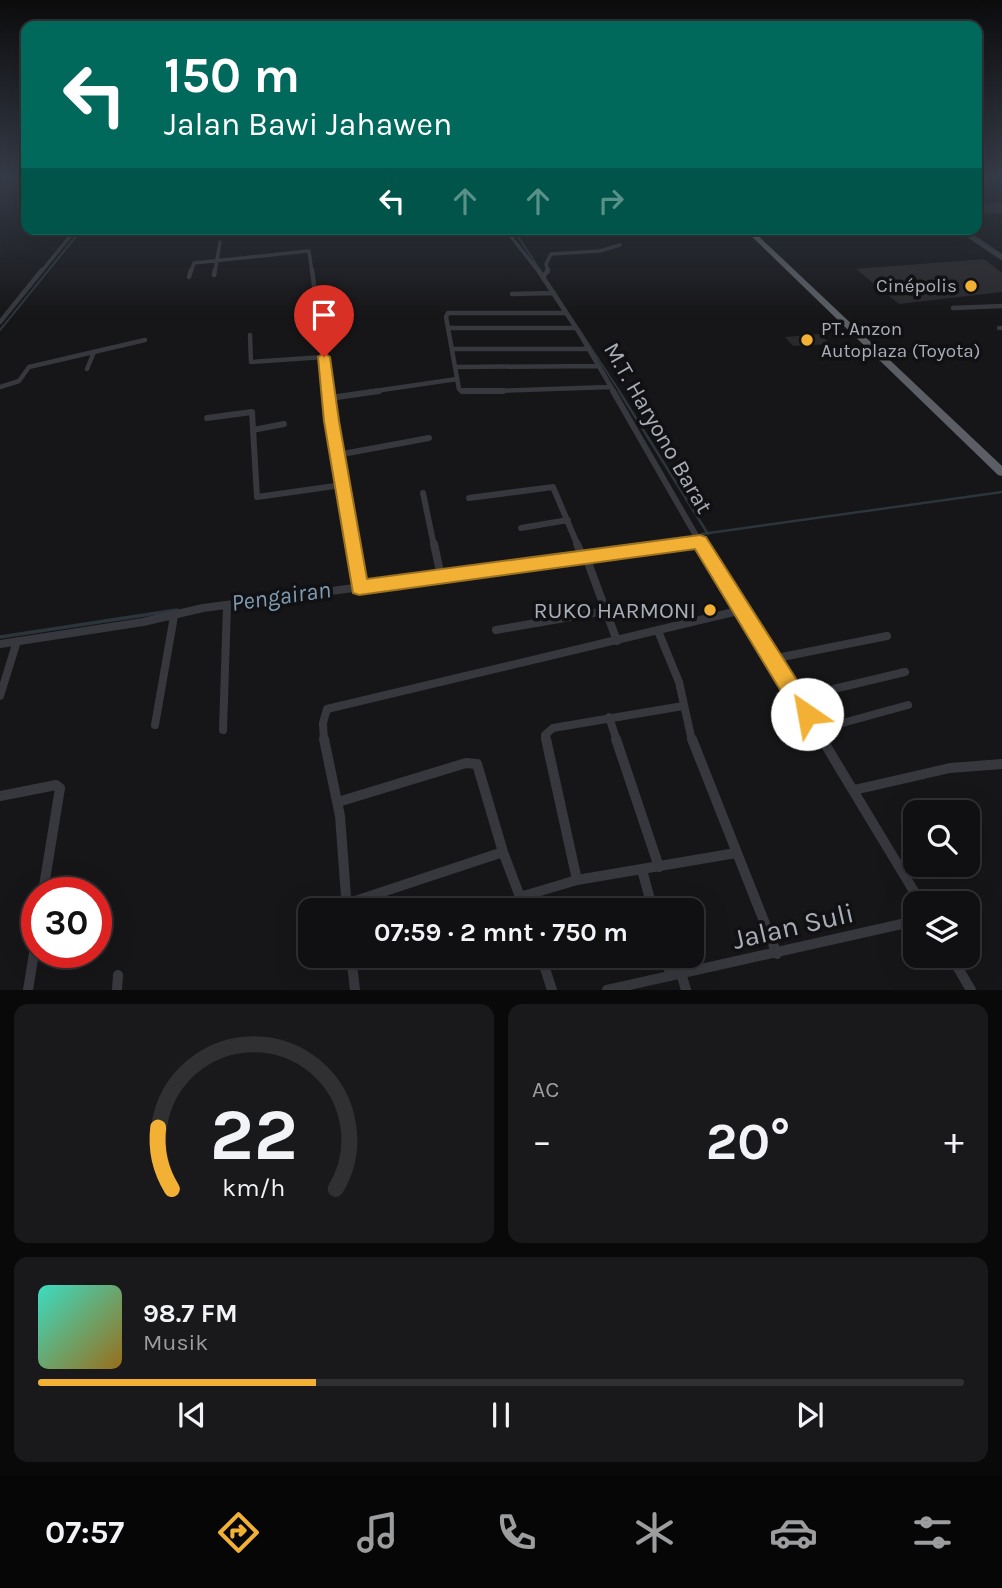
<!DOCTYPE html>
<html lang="id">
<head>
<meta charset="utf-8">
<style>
	:root { --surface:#101012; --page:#19191b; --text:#f1f3f6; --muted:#9c9d9f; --line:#303032; --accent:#f2b134 }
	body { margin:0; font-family:Karla,sans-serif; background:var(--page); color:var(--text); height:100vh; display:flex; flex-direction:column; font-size:26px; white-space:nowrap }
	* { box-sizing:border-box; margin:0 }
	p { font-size:23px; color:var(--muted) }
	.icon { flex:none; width:38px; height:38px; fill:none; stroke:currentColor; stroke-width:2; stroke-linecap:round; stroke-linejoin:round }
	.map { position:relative; height:990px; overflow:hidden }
	.panel { display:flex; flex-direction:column; gap:14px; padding:14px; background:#09090a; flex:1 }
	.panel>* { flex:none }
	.guide { position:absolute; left:21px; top:21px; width:961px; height:214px; border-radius:14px; box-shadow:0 7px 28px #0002,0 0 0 2px var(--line); background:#00695c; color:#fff; overflow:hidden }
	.tools { position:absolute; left:903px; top:800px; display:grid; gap:14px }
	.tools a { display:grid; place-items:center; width:77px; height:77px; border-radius:14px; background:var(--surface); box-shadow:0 7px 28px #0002,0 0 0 2px var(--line); font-size:35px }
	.speed { position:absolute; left:21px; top:877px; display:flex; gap:14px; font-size:35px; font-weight:700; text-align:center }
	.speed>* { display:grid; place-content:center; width:91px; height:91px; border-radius:50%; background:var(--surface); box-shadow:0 7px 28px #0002,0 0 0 2px var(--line); line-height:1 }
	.speed .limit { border:10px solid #d22; background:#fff; color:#111 }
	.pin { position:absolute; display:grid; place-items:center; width:60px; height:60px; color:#fff; margin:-72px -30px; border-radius:50% 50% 50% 0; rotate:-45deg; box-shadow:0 0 7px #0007 }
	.pin .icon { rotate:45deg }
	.me { position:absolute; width:77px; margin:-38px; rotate:327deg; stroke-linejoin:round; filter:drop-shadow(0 0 5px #0008) }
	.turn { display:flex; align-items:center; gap:24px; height:147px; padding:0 28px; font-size:32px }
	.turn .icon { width:91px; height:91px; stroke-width:2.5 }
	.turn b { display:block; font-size:49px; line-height:60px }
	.lanes { display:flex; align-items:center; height:66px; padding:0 28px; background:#0003; justify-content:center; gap:35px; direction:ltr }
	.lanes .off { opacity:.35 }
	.big { font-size:52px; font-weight:700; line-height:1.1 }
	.panel .tile { flex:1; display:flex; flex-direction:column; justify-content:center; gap:10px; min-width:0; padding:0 24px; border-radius:14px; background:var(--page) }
	.panel .dial { align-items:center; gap:0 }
	.dial svg { height:182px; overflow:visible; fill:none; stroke:var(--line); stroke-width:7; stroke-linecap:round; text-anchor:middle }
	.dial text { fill:var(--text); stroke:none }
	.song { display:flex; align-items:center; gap:21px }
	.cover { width:84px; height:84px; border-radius:10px; background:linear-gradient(135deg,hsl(170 70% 55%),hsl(40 70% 35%)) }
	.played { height:7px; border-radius:4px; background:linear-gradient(90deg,var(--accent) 30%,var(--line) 30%) }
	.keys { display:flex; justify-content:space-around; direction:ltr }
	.heat { display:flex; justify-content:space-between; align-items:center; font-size:38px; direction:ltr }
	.panel .tiles { flex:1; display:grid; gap:14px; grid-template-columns:1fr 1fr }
	.tile:last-child { grid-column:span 2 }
	.trip { position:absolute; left:298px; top:898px; width:406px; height:70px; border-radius:14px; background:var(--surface); box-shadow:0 7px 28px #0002,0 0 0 2px var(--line); font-weight:700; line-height:70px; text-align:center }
	.tabs { display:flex; height:112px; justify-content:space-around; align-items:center; background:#060607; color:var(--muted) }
	.tabs .icon { width:49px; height:49px }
	.tabs .active { color:var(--accent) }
	.tabs b { font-size:32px; color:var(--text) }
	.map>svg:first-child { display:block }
</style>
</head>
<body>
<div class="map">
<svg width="1002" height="990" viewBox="0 0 1002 990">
	<rect width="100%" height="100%" fill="#161618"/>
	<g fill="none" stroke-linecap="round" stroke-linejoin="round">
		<!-- stream-far2 -->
		<path stroke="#2c353c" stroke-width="2" d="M513,229l107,163
			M964,229l38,26
			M0,330l82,-101"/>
		<!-- stream-far1 -->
		<path stroke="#2c353c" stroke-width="2.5" d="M619,391l89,143
			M702,534l300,-42
			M630,546l56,-9"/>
		<!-- stream -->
		<path stroke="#2c353c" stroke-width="3.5" d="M531,561l110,-17
			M0,637l177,-27"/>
	</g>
	<!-- building -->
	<path fill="#29292c" d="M998,202l4,2v9l-26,2v-11z
		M984,259l18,14v19l-103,12 -43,-35z
		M821,334l9,10 -37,2 -8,-9z"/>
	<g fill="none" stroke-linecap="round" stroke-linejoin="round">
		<!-- minor-far4 -->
		<path stroke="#37383d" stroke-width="3.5" d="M505,229l34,43
			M41,272l35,-43
			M191,272l3,-9 115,-12 3,21
			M215,272l5,-30
			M548,272l-2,-8 5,-10 49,-3 20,-6"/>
		<!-- minor-far3 -->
		<path stroke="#37383d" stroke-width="4.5" d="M312,270l16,122
			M538,270l42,64 34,58
			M214,275l1,-5
			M189,277l2,-7
			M543,277l5,-7
			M512,294l42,-1
			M953,308l49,-2
			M566,313h-118l-2,4 13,72 5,3 146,-5
			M0,322l42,-52
			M448,328h127
			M999,328h3
			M250,335l1,27 73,-5
			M452,349h136
			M456,367l142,-1
			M87,369l7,-17
			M0,387l19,-6 10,-14 116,-27
			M368,392l89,-13"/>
		<!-- minor-far2 -->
		<path stroke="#37383d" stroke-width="6" d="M328,391l24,155
			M462,391h41
			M613,391l89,155
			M337,397l42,-6
			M207,418l45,-6 5,85 85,-12
			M253,430l31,-6
			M337,455l92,-17
			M423,493l11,53
			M469,498l84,-11 25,59
			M521,528l47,-8
			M672,546l28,-4"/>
		<!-- minor-far1 -->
		<path stroke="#37383d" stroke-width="8" d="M352,544l7,43
			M434,544l7,32
			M577,544l6,14
			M701,544l122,197
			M586,557l31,84
			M496,630l109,-19
			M658,631l21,51 13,59
			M0,644l143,-22 60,-14 482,-64
			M772,659l115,-23
			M0,696l17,-55
			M796,698l109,-26
			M609,717l8,24
			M155,725l19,-109
			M223,730l4,-124
			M817,730l91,-25
			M324,741l-1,-18 4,-14 415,-99
			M546,741l-1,-6 8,-7 130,-22"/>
		<!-- minor -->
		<path stroke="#37383d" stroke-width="10" d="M324,739l16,77 7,94
			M546,739l31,141
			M616,739l43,128
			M692,739l85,215
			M822,739l99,164
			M854,790l96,-22 52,-4
			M0,796l56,-11 4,3 -17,104
			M338,802l128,-39 11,1 26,88 22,58
			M642,870l11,40
			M520,897l57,-17 159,-27
			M346,904l157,-52
			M351,956l4,34
			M541,956l11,34
			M665,956l6,20
			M951,956l20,34
			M681,973l5,17
			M28,990l9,-56
			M117,990l1,-15
			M607,990l308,-69"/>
		<!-- tertiary -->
		<path stroke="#37383d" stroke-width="4.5" d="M959,229l43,29"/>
		<!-- trunk -->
		<path fill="#5b5e65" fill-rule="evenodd" d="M744,229h7l251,237v10l-4,-1z"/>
	</g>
	<!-- sky -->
	<linearGradient id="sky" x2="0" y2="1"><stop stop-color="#0c0c0d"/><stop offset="0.56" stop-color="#363c48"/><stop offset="1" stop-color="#363c48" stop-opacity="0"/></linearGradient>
	<rect width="1002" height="316" fill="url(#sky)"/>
	<!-- route -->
	<path fill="#f2b134" stroke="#9d7322" stroke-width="2" d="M324,353l6,4 9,64 28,158 333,-44 6,2 108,170 4,7 -4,7 -7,3 -8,-3 -104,-172 -336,46 -6,-2 -29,-172 -6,-64z"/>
	<!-- markers -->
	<g fill="#f2b134" stroke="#111113" stroke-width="2.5">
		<circle cx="971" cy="286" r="7"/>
		<circle cx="807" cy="340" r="7"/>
		<circle cx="710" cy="610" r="7"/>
	</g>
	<g text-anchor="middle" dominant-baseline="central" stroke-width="7" stroke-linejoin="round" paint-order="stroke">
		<!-- far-poi labels -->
		<g font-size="19" fill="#a8adb8" stroke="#111113" text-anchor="end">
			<text x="957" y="286">Cinépolis</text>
			<text x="821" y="329" text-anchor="start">PT. Anzon<tspan x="821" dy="22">Autoplaza (Toyota)</tspan></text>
		</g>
		<!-- street labels -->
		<g font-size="23" fill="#a8adb8" stroke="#111113">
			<text transform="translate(658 428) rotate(60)">M.T. Haryono Barat</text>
		</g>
		<!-- poi labels -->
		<g font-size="23" fill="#a8adb8" stroke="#111113" text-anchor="end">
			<text x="696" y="610">RUKO HARMONI</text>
		</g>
		<!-- water labels -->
		<g font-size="24" font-style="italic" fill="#7f9bb3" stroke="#111113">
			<text transform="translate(281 596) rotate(-8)">Pengairan</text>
		</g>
		<!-- near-street labels -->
		<g font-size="28" fill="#a8adb8" stroke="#111113">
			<text transform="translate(793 926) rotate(-13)">Jalan Suli</text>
		</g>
	</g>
</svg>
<div class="tools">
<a><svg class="icon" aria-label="search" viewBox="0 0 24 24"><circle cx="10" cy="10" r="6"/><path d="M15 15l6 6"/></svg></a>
<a><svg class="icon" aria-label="layers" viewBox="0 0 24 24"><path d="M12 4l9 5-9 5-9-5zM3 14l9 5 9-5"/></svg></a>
</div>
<div class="speed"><div class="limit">30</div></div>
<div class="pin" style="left:324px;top:357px;background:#d93025"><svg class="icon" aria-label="arrive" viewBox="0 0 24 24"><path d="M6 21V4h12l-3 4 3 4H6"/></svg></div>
<svg class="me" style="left:807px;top:714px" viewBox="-20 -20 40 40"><circle r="19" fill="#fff"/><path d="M0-13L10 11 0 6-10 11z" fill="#f2b134"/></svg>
<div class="trip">07:59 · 2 mnt · 750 m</div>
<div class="guide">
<div class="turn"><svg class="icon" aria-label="left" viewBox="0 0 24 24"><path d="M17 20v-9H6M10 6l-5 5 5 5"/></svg><div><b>150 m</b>Jalan Bawi Jahawen</div></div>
<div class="lanes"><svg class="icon" aria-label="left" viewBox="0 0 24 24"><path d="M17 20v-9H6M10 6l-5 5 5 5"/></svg><svg class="icon off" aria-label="ahead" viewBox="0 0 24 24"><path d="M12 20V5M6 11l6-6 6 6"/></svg><svg class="icon off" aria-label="ahead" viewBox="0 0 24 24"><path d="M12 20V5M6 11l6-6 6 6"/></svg><svg class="icon off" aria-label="right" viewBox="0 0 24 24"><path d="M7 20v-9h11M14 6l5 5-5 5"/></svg></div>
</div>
</div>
<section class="panel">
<div class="tiles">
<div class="tile dial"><svg viewBox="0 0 100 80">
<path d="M14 69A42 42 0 1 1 86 69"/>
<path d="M14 69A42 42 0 0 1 8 42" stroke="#f2b134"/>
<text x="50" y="56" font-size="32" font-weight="700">22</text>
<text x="50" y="72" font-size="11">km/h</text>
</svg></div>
<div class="tile"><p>AC</p>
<div class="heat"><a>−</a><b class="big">20°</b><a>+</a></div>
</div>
<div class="tile">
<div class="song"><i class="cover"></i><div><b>98.7 FM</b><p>Musik</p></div></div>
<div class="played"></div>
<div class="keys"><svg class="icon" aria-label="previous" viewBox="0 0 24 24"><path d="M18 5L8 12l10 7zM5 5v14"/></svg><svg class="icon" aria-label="pause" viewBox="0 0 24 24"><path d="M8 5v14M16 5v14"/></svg><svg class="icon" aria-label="next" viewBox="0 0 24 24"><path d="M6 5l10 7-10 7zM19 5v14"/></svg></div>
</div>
</div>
</section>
<nav class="tabs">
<b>07:57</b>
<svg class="icon active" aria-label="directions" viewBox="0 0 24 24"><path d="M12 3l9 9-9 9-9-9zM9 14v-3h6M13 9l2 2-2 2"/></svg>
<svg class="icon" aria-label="music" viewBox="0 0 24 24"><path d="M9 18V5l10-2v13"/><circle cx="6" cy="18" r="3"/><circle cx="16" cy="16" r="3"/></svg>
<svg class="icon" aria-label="phone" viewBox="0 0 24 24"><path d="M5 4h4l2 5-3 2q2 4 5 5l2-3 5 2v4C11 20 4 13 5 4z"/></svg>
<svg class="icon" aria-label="climate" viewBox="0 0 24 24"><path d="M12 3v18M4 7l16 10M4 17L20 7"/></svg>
<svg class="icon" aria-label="car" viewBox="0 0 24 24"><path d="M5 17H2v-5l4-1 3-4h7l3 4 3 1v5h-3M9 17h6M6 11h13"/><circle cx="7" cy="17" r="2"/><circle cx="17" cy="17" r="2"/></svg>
<svg class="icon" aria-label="filters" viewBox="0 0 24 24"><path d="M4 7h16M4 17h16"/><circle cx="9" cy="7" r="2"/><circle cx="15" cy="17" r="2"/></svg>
</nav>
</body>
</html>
